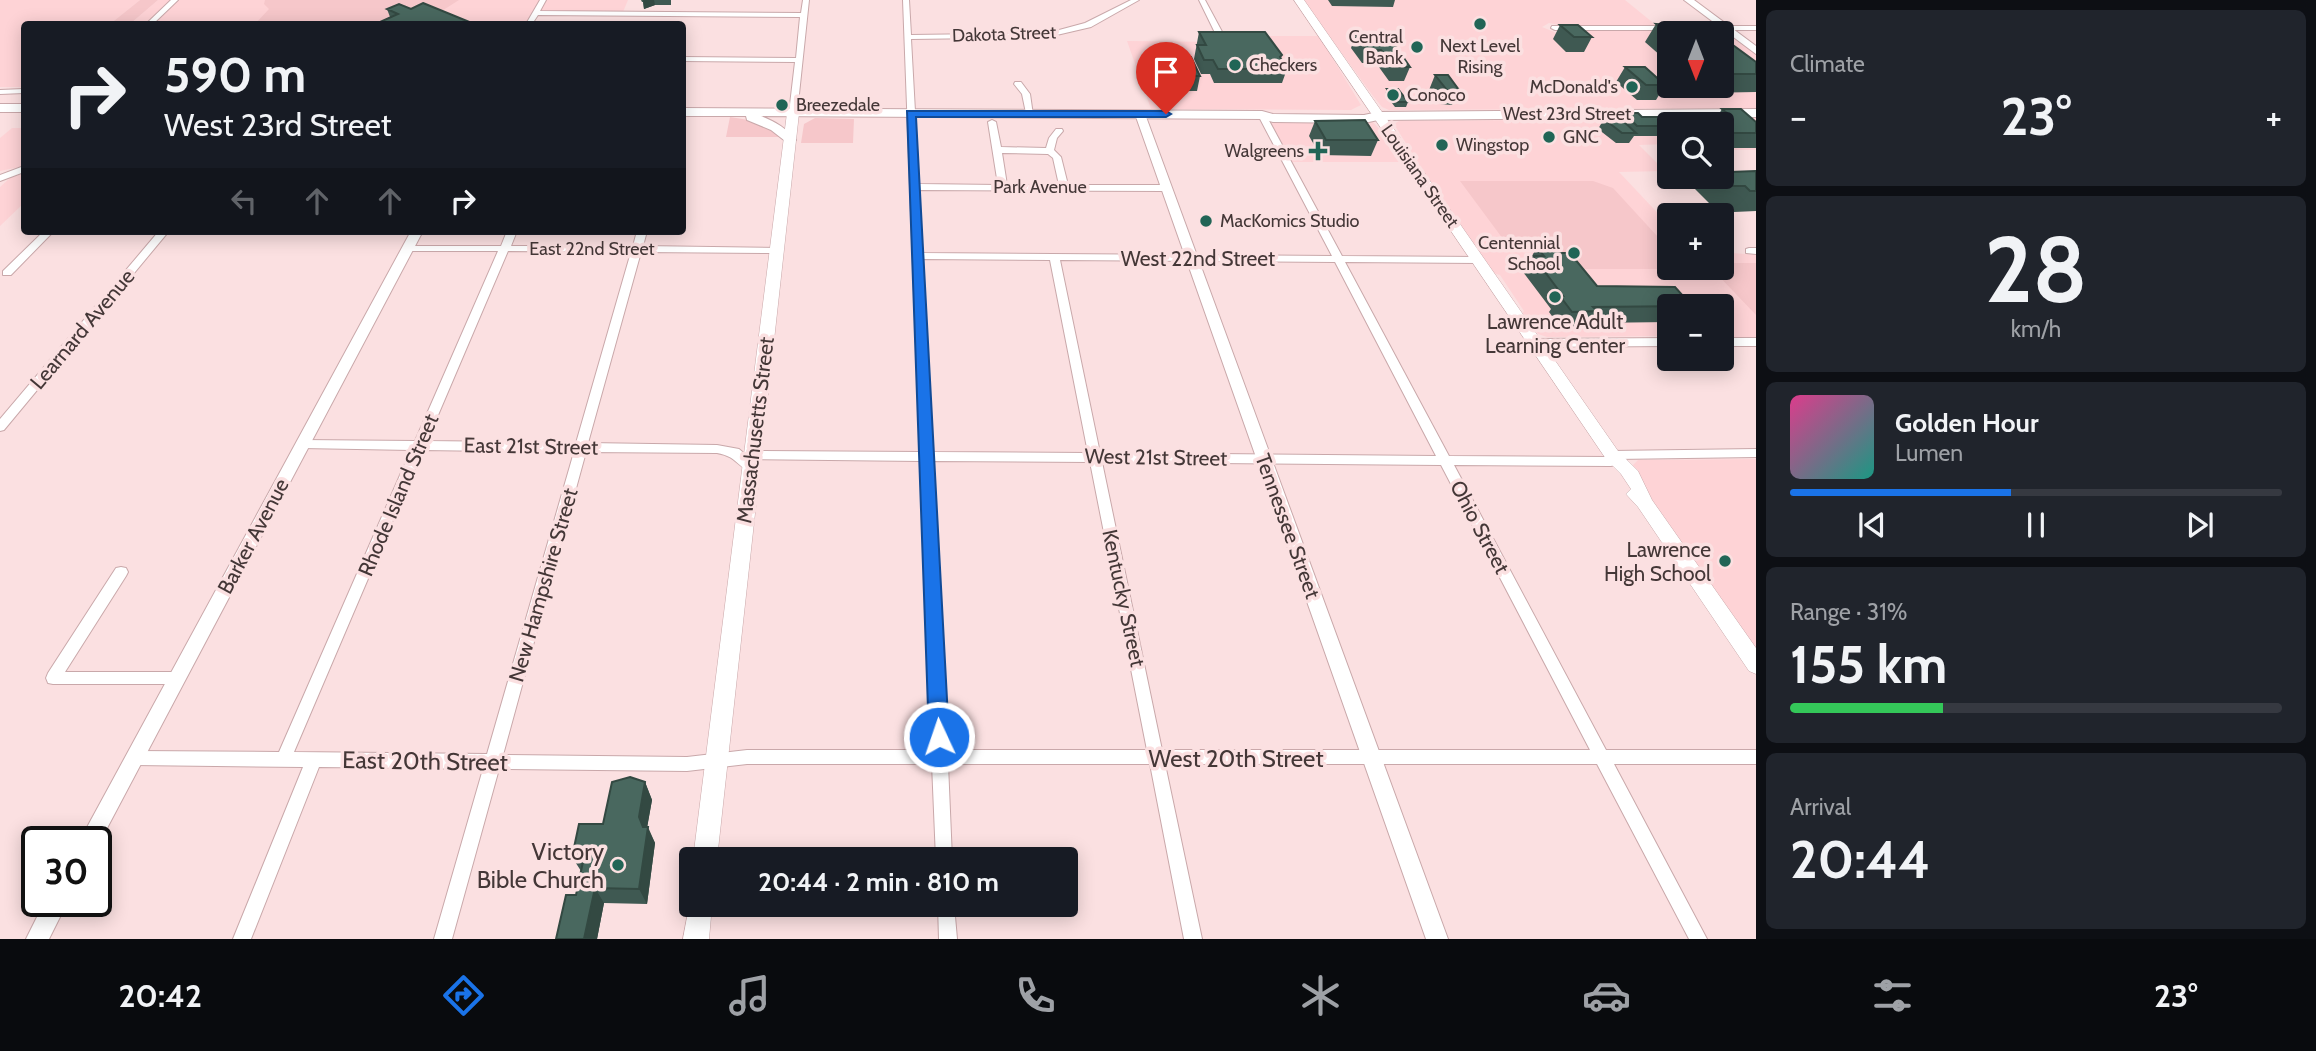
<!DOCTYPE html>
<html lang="en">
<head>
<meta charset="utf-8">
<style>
	:root { --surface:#171b24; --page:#20242c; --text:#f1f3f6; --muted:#9ea1a6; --line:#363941; --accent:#1a73e8 }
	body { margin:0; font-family:Cabin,sans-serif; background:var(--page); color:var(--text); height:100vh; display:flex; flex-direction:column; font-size:26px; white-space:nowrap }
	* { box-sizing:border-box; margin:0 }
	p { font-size:23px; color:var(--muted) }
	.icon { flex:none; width:38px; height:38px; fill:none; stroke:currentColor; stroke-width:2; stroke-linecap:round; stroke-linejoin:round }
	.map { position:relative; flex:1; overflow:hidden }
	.sheet { display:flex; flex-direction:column; gap:10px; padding:10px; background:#0d0f14; width:560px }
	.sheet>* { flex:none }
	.top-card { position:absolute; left:21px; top:21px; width:665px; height:214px; border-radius:7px; box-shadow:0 4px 18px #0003; background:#171b24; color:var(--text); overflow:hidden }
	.needle { width:46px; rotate:180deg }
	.fabs { position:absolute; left:1657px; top:21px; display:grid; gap:14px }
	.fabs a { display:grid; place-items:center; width:77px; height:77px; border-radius:7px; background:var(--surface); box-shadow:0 4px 18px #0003; font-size:35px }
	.speed { position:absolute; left:21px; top:826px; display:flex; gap:14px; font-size:35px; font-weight:700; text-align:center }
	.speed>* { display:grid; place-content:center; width:91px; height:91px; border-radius:50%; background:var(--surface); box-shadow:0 4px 18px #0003; line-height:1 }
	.speed .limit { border:4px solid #111; border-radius:10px; background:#fff; color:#111 }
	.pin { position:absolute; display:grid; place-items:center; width:60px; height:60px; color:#fff; margin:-72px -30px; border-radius:50% 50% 50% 0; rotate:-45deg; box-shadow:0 0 7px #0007 }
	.pin .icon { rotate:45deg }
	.me { position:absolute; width:77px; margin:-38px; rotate:357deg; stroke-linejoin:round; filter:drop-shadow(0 0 5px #0008) }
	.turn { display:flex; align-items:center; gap:24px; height:147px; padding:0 28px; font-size:32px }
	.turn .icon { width:91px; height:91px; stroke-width:2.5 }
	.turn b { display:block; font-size:49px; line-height:60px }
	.lanes { display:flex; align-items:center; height:66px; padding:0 28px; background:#0003; justify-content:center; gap:35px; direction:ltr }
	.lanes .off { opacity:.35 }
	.big { font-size:52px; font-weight:700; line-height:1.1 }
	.sheet .widget { flex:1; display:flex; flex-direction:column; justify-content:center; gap:10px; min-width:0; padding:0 24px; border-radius:10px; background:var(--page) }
	.sheet .dial { align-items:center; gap:0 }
	.dial b { font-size:91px; line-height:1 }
	.song { display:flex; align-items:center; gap:21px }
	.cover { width:84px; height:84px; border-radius:10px; background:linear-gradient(135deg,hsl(330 70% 55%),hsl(170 70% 35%)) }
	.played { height:7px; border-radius:4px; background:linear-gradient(90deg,var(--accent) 45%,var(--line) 45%) }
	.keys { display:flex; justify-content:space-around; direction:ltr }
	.heat { display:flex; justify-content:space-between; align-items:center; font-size:38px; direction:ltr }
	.charge { height:10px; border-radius:5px; background:linear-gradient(90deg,#34c759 31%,var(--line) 0) }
	.trip { position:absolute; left:679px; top:847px; width:399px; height:70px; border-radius:7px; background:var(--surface); box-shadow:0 4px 18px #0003; font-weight:700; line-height:70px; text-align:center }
	.menu { display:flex; height:112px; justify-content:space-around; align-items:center; background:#090b0e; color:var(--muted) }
	.menu .icon { width:49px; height:49px }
	.menu .on { color:var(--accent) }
	.menu b { font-size:32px; color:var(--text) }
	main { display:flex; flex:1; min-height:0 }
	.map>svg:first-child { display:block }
</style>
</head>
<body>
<main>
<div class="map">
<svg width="1756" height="939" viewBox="0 0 1756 939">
	<rect width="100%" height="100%" fill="#fbe0e1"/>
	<!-- built -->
	<path fill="#fed3d6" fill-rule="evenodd" d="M0,0h140l-30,24h-86v63h-24z
		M158,0h470l-5,12 -90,-1 -8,13h-395z
		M1303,0h322l32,26 -87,1 -21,-4 -7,4 17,7 18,-4 147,1 32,23v54l-367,2 -7,-3 -9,-11zM1670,33h52v53h-52z
		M1233,36h86l42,69 -10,5 -200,-1 -24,-68 100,1z
		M1756,118v32h-34v-26h-52l-1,20 -30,1 26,26 -46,1 50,53 1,43h52v-16l34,3v83h-34v-32h-52l-1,30 -122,1 -9,-3 -16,-20 2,-3 -24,-36 -7,-2 -64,-92 -35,-57 5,-3z
		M1274,121l99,1 11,12 2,9 11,16 7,3h-112l-20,-38z
		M12,128h12v38l-24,5v-33z
		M24,174v29l-24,23v-39l11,-10z
		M1756,459v192l-122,-176 -3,-8 7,-7z"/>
	<!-- green -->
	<path fill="#f6c7ca" d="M140,0h18l-28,24h-20z
		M265,0h194l-22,14 -53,9 -129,1 14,-15 -5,-5z
		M730,117l31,5 20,15h-55z
		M815,118l39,1 -1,24h-52l3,-19z
		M1460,181h133l20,7 56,61 1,19 18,1h-111l-74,-30z
		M1722,263h34v52l-45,-47h11z"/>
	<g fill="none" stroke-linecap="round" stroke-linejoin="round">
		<!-- minor casing -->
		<g stroke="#c9a8aa" stroke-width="2">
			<path id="minor" d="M171,0h7l-25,24h-7z
				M540,0h6l-6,11 261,2 2,-13h6l-12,113 -4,2 -4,-2 6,-51 -113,-1v-4l114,1 4,-41 -262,-2 -6,9h-6z
				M903,0h6l2,35 137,-2 37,-10 46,-23h8l-48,27 -43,10 -137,2 8,145 79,1 -10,-63 4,-2 4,2 5,25 45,1 3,-10 7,-9h6l1,2 -6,7 -3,12 7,7 7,28h98l5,3 -5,3 -247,-1 3,63 410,3 -74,-141 4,-2 4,2 76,141 136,1 5,3 -5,3 -133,-1 104,194 158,1 -1,-2 2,-3 4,-1 144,-2v8l-140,2 1,3 -2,3 -4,1 -157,-1 152,285h150v14h-142l93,175h-18l-92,-175h-432l37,175h-18l-34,-175h-202l4,95h-16l-4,-95h-185l-60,7 -188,-2 -47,170h-18l49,-170 -164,-2 -68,172h-18l70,-172 -169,-2 -5,-2 -3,-5 3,-5 5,-2 145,1 132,-302 -109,-2 -6,-4 6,-4 113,1 83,-190h-90l-3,-1v-4h96l6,-15h10l-6,15h122l4,-15h10l-4,15 137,2 2,2 -5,3 -136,-1 -53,191 129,2 22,4 7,6 2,-3 4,-1 168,1zM1002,153l46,1 5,4 6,27h-52zM508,251l123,1 -55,191 -149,-2zM922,259l128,1 38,193 -156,-1zM1060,260l275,2 101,194 -336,-3zM423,450l151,2 -87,302 -193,-2zM586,452l131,1c21,4 18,12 34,19l6,-5 -7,-8 170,2 11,289h-184l-60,7 -184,-2zM932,461l158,1 57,288h-200zM1102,462l339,3 149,285h-428z
				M1199,0h6l22,41 -1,2 -7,-2z
				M1552,26h118l4,2 -4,2h-115l-4,-2z
				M1692,26h64v4h-61l-4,-2z
				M1015,82h6l9,12 3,21 -7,-2 -4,-19 -8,-10z
				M24,89v4l-24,1v-4z
				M24,166v6l-24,9v-6z
				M44,231h10l-43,44h-8v-4z
				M159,231h10l-165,199 -4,1v-12z
				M1749,248h7v6l-10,-1v-4z
				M1670,338v8l-135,1 -5,-4 5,-4z
				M1722,338h34v8h-34z
				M121,567l5,1 2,4 -2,4 -61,96h112l5,1 2,5 -2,5 -5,1h-124l-5,-1 -2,-5 2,-5 68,-105z
				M938,905h16l3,34h-18z"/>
		</g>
		<!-- tertiary casing -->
		<g stroke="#c9a8aa" stroke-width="2">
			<path id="tertiary" d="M1684,0h10l62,46v8z
				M1136,112l9,2 303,825h-22l-291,-825z
				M411,231h12l-327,618v-7h-17z
				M45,901h23l-19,38h-23z"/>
		</g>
		<!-- secondary casing -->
		<g stroke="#c9a8aa" stroke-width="1">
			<path id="secondary" d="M1294,0h10l314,451 20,20 14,29 104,148v26l-7,-3 -111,-164 -12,-13 5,-5 -10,-15 -15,-15z
				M793,109l6,4 -82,746h-24l94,-746z
				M691,896v9h21l-3,34h-26z"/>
		</g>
		<!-- primary casing -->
		<g stroke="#c9a8aa" stroke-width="2">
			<path id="primary" d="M0,104h24v8h-24z
				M682,108l580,3 11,3 91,1 14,-3 378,-3v8l-378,3 -14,3 -91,-1 -11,-3 -501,-3c15,6 25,12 35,24l-7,4 -18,-14 -24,-10 -1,-4h-64z"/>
		</g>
		<!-- minor -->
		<use href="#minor" fill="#fff" fill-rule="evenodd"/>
		<!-- tertiary -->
		<use href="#tertiary" fill="#fff" fill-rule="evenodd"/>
		<!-- secondary -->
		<use href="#secondary" fill="#fff" fill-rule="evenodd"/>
		<!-- primary -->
		<use href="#primary" fill="#fff" fill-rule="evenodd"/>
	</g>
	<!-- wall -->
	<path fill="#3f5952" d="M641,0h30v5h-16l-11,4 -1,-7h-1z
		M1328,0h67l-2,7 -61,-1z
		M387,9h24l62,15h-90l-1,-3 8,-4z
		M1656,24l14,9v31l-25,-22z
		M1560,25l32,12 -8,15h-18l-13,-13z
		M1199,32l82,27 6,10 -5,14h-68l-4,-9h-9l-7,-15z
		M1356,35l54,32 -6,14h-15l-13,-18h-14l-11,-15z
		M1722,37l34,25v30l-55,1 -8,-7h29z
		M1167,57l33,19 -3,15h-25l-8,-20z
		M1625,67l40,18 -9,15h-19l-21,-18z
		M1435,75l24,15 -7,15 -12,-1 -11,-14z
		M1387,89l21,13 -2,5h-11l-10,-13z
		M1722,109l34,13v26h-34v-24h-22l7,-10h12z
		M1624,113l46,11v12h-36l-5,7h-13l-18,-14 6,-10h16z
		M1315,121l63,19 -7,16 -51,-1 -11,-19z
		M1756,171v40l-22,1 -5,-5h-16l-20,-20 7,-10h22z
		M1537,247l23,6 37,33 73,20v16l-81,1 -4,4 -24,1 -12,-16 2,-3 -28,-37z
		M645,782l7,18 -5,27 8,16 -8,61 -43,-1 -7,36h-41l20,-44 5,-24 -9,-14z"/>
	<!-- shaded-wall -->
	<path fill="#334942" d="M643,0h11l1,5 -11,4z
		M645,782l7,18 -6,34 2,-7 7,16 -8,61 -8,-15v-72z
		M595,888l9,15 -7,36h-13z"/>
	<!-- building -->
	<path fill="#49685f" stroke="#334942" stroke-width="2" d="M423,3l49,20 -4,1h-77l-9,-3 16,-7 -11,-5 12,-5 12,5z
		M1656,24l53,3 9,6h-48v3z
		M1560,25h18l14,12h-18z
		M1199,32h66l17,23 -2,2 7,12h-69l-5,-9h-9l-7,-15h9z
		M1356,35h32l22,32h-16l-13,-17h-14z
		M1722,37l34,25v12h-34z
		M1167,57h24l9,19h-25z
		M1625,67h20l20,18h-19z
		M1435,75h13l11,15h-12z
		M1387,89h11l10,13h-11z
		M1722,109h19l15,13v11h-28l-6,-5v-4h-4l-11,-10h21z
		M1624,113h14l4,4h31l8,7h-11v2h-33z
		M1604,119h17l15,14h-14z
		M1365,120l13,20h-52l-11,-19z
		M1722,167h2l6,5 26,-1v20h-6l-5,-5h-16l-11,-9h4z
		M1537,247h18l5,6h10l27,33 78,1 17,19 -99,1 4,4 -25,1 -12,-16h3l-30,-40h11z
		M630,777l15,5 -6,35 4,10h5l-9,62 -44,-1 -11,51h-28l10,-44h10l8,-38h-12l7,-33h24l9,-42z"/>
	<!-- route -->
	<path fill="#1a73e8" stroke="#114b97" stroke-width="2" d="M907,111h259l5,3 -5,3h-250l33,620 -3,7 -7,2 -7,-2 -3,-7z"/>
	<!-- markers -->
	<g fill="#216556" stroke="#fbe0e1" stroke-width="2.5">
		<circle cx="1480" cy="24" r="7"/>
		<circle cx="1417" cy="47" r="7"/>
		<circle cx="1235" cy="65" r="7"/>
		<circle cx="1632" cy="87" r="7"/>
		<circle cx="1393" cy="95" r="7"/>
		<circle cx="782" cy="105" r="7"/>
		<circle cx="1549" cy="137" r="7"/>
		<circle cx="1442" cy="145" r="7"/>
		<path d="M1314.5 140.5h7v7h7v7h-7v7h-7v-7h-7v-7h7z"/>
		<circle cx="1206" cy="221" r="7"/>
		<circle cx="1574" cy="253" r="7"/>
		<circle cx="1555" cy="297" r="7"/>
		<circle cx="1725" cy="561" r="7"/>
		<circle cx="618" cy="865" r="7"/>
	</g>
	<g text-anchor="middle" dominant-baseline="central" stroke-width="7" stroke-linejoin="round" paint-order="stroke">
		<!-- far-street labels -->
		<g font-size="18" fill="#443737" stroke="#fbe0e1">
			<text transform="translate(1004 34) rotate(-2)">Dakota Street</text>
			<text x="1567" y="114">West 23rd Street</text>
			<text transform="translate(1420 176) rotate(55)">Louisiana Street</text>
			<text x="1040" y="187">Park Avenue</text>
			<text x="592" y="249">East 22nd Street</text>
		</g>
		<!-- far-poi labels -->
		<g font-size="18" fill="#443737" stroke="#fbe0e1" text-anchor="start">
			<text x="1403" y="37" text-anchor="end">Central<tspan x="1403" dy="21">Bank</tspan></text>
			<text x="1480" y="46" text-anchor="middle">Next Level<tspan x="1480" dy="21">Rising</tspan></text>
			<text x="1249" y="65">Checkers</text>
			<text x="1618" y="87" text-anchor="end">McDonald's</text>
			<text x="1407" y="95">Conoco</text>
			<text x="796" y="105">Breezedale</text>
			<text x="1563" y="137">GNC</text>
			<text x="1456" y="145">Wingstop</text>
			<text x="1304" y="151" text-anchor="end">Walgreens</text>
			<text x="1220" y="221">MacKomics Studio</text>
			<text x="1560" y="243" text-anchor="end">Centennial<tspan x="1560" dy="21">School</tspan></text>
		</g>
		<!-- street labels -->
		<g font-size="21" fill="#443737" stroke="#fbe0e1">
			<text x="1198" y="258">West 22nd Street</text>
			<text transform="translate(82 329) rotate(-50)">Learnard Avenue</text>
			<text transform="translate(755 430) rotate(-83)">Massachusetts Street</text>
			<text transform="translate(531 446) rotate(1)">East 21st Street</text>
			<text transform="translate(1156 457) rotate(1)">West 21st Street</text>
			<text transform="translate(398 495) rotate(-67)">Rhode Island Street</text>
			<text transform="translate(1288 526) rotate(70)">Tennessee Street</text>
			<text transform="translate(1480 527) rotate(62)">Ohio Street</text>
			<text transform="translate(253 536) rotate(-62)">Barker Avenue</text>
			<text transform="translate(543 585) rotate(-74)">New Hampshire Street</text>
			<text transform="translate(1124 598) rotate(78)">Kentucky Street</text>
		</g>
		<!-- poi labels -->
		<g font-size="21" fill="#443737" stroke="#fbe0e1">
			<text x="1555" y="321">Lawrence Adult<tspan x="1555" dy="24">Learning Center</tspan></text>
			<text x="1711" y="549" text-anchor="end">Lawrence<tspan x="1711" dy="24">High School</tspan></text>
		</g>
		<!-- near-street labels -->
		<g font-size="24" fill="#443737" stroke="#fbe0e1">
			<text x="1236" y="758">West 20th Street</text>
			<text transform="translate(425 761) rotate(1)">East 20th Street</text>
		</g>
		<!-- near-poi labels -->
		<g font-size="24" fill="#443737" stroke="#fbe0e1" text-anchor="end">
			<text x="604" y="851">Victory<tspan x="604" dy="28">Bible Church</tspan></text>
		</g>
	</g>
</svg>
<div class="fabs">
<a><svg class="needle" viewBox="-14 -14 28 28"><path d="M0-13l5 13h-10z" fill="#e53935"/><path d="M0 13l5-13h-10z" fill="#9ea1a6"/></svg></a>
<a><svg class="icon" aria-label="search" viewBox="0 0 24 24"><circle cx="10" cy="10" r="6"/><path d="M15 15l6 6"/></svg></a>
<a>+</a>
<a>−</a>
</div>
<div class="speed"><div class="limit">30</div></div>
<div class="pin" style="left:1166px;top:114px;background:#d93025"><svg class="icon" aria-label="arrive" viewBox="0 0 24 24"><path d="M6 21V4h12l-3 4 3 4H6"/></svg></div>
<svg class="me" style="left:939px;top:737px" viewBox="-20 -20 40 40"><circle r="17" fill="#1a73e8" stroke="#fff" stroke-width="3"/><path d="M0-11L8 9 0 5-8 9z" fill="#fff"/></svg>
<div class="trip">20:44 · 2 min · 810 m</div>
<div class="top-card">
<div class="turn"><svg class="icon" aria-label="right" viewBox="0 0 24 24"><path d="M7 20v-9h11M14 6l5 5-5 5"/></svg><div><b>590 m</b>West 23rd Street</div></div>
<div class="lanes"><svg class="icon off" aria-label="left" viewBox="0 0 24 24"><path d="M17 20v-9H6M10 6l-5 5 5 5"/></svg><svg class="icon off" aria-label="ahead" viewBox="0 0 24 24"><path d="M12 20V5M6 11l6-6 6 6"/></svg><svg class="icon off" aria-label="ahead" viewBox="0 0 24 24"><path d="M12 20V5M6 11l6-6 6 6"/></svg><svg class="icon" aria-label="right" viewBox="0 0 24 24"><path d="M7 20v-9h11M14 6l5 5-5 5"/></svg></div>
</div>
</div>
<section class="sheet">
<div class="widget"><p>Climate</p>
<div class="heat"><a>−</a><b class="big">23°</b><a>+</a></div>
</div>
<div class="widget dial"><b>28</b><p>km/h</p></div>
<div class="widget">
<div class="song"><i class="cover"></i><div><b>Golden Hour</b><p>Lumen</p></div></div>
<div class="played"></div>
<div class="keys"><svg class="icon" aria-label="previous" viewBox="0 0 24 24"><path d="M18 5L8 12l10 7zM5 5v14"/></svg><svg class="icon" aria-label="pause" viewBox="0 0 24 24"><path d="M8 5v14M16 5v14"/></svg><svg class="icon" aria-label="next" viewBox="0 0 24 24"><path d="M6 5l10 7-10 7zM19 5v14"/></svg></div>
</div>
<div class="widget"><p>Range · 31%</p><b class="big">155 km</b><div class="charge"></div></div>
<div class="widget"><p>Arrival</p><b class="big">20:44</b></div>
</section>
</main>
<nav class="menu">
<b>20:42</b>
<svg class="icon on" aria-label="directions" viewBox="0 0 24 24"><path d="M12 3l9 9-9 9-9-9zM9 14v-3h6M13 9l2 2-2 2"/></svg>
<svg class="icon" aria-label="music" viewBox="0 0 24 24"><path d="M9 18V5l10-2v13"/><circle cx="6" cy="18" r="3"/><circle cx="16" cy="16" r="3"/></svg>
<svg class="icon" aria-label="phone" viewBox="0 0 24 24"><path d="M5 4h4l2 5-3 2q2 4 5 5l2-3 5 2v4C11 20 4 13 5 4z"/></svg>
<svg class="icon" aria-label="climate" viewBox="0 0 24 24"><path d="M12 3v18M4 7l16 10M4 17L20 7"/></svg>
<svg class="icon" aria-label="car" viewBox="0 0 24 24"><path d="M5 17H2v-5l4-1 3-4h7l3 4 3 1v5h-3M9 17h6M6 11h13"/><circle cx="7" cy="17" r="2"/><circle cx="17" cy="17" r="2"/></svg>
<svg class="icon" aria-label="filters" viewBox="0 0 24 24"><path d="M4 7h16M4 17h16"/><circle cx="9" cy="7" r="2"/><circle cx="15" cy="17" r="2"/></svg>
<b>23°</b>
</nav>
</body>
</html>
